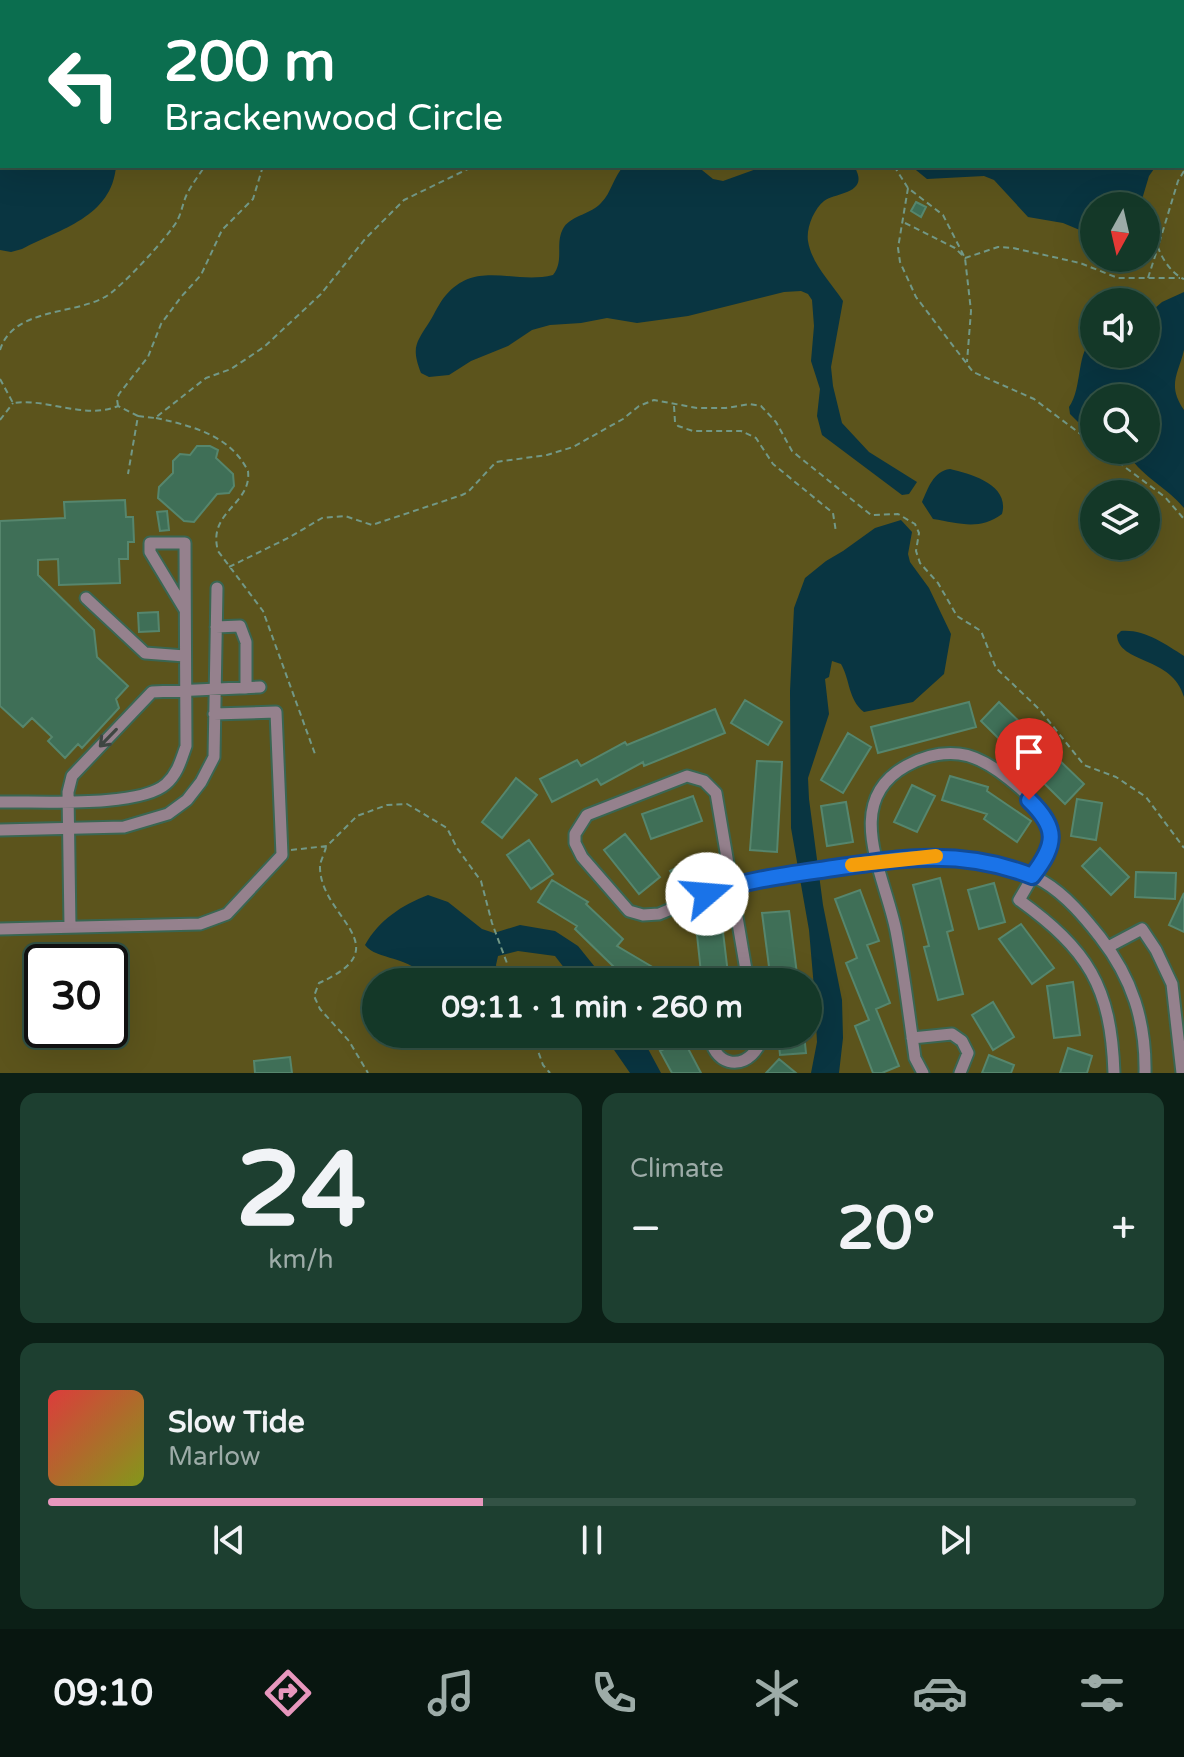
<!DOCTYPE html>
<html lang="en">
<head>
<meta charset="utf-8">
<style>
	:root { --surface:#143828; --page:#1d3f30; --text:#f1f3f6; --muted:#9daca8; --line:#335245; --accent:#e797bd }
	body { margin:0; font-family:"Varela Round",sans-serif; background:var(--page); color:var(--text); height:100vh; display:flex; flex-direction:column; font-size:30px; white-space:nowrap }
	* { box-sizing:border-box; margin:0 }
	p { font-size:26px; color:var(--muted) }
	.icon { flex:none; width:44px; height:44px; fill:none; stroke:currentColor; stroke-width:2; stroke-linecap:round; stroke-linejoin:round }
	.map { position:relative; height:1073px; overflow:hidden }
	.panel { display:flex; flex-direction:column; gap:20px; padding:20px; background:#0b1f16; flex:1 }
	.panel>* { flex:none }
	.banner { position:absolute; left:0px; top:0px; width:1184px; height:168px; box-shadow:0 8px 32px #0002,0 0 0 2px var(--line); background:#0b6e4f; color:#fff; overflow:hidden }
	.needle { width:52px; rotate:188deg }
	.fabs { position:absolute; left:1080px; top:192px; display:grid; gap:16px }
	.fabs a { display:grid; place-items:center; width:80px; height:80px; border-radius:50%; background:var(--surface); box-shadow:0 8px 32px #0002,0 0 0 2px var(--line); font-size:40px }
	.speed { position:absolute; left:24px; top:944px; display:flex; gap:16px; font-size:40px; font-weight:700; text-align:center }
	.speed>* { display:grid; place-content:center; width:104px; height:104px; border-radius:50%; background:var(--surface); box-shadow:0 8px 32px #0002,0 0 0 2px var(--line); line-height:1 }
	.speed .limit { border:4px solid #111; border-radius:12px; background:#fff; color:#111 }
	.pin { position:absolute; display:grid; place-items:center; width:68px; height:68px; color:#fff; margin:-82px -34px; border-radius:50% 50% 50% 0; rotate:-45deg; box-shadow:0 0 8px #0007 }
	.pin .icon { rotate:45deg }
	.me { position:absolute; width:88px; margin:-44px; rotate:72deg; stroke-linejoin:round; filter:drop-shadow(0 0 6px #0008) }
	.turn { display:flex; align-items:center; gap:28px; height:168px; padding:0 32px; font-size:36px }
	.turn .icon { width:104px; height:104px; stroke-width:2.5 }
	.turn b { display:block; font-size:56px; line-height:68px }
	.big { font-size:60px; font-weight:700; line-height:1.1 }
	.panel .card { flex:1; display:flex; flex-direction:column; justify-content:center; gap:12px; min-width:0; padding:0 28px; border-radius:16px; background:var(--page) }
	.panel .dial { align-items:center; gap:0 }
	.dial b { font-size:104px; line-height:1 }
	.song { display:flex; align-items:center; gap:24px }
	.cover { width:96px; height:96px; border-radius:12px; background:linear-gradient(135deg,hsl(0 70% 55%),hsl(70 70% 35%)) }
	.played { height:8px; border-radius:4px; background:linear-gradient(90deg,var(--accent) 40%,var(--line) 40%) }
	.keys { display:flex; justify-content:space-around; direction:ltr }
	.heat { display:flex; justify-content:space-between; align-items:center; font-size:44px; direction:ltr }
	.panel .tiles { flex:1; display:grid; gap:20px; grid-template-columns:1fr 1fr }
	.card:last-child { grid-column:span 2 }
	.trip { position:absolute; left:362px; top:968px; width:460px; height:80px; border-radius:40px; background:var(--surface); box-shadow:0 8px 32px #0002,0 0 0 2px var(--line); font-weight:700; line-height:80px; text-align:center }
	.menu { display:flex; height:128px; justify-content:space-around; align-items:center; background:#081610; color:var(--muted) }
	.menu .icon { width:56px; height:56px }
	.menu .active { color:var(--accent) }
	.menu b { font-size:36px; color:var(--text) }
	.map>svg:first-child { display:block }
</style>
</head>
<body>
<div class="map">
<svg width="1184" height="1073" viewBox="0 0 1184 1073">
	<rect width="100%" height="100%" fill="#1a4a35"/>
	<!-- green -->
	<path fill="#5c541c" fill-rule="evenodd" d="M0,0h1184v1073h-1184zM2,2h1180v164h-1180zM1094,206h52v52h-52zM1094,302h52v52h-52zM1094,398h52v52h-52zM1094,494h52v52h-52zM42,962h68v68h-68zM376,982h432v52h-432z"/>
	<!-- water -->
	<path fill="#093541" d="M0,0h179l-177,2v164h114c-4,51 -56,63 -94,83l-11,3 -11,-2z
		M624,166h73l16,13 10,2 42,-15h89c17,28 -18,26 -30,35 -10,8 -18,27 -16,40 4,24 23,41 35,60l-12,66 2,19 9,37 27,29 48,30 -8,12 -7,1 -80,-60 -5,-19 3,-27 -9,-28 3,-35 -2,-26 -4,-6 -7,-3 -17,1 -96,24 -51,7 -30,-5 -26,5 -31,2 -18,5 -24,16 -37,15 -22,14 -20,2 -8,-4c-10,-26 -5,-30 9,-52 5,-8 9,-18 16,-26 31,-36 68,-10 107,-20 12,-15 1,-32 11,-48 9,-12 27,-13 37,-24 11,-11 12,-26 23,-37z
		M911,166h245l-7,10 -9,30h-46v30l-31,-13 -35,-6 -34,-37 -10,-4 -57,3z
		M1184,292c0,18 0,41 0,58 -6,25 -17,35 0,60v98c-17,-21 -46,-33 -58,-58h20v-52h-52v22l-16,2 -8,-8 -1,-7c14,-19 7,-59 25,-67v14h52v-38l16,-14z
		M950,469c22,5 60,16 52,45 -23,17 -43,9 -69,5l-11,-17c6,-13 11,-31 28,-33z
		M901,520l11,12 -4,22 2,8 19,26 22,46 -7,40 -31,28 -49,10c-16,-12 -14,-33 -23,-48l-9,-3 -3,16 -4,2 4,35 -21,64 1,21 14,106 19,95 1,38 -4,35h-28l6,-31 -3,-54 -5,-58 -18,-102 -1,-137 4,-83 11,-30 21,-17 17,-10 32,-23z
		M1121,631c23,-2 44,13 63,25v41c-11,-41 -66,-33 -67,-62z
		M428,895l20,7 34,27 12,4 26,-8 35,6 23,15 29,36h-32l-20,-26 -37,-5 -20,5 -2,9 3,17h-68c-22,-28 -54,-21 -66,-37 14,-25 37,-40 63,-50z
		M603,1034h37l21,39h-31z"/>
	<!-- building -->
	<path fill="#3f6f57" stroke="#56866d" stroke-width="2" d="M916,202l10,5 -5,10 -10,-6z
		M197,446h13l8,4 -2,8 17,16 1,12 -5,7 -12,1 -23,28 -10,-1 -26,-23 1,-11 14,-14v-12l7,-7 10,1z
		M125,500l1,17h7l1,25h-6v17h-9l1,24 -61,2 -1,-26 -20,1v15l56,55 3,27 31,29 -12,13 3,9 -37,40 -4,-4 -13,14 -17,-17 4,-4 -20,-19 -9,9 -23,-21v-185l65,-3 -1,-16z
		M167,511l2,19 -9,1 -3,-19z
		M158,612l1,19 -20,1 -1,-19z
		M745,700l37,22 -14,23 -37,-22z
		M969,702l7,25 -98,26 -7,-26z
		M999,702l85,82 -19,20 -84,-83z
		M715,709l10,24 -81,33 -1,-4 -42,23 -4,-6 -45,23 -12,-23 37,-19 4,6 44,-24 2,3z
		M848,733l23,14 -28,46 -22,-13z
		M757,761l25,1 -5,90 -27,-2z
		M950,776l38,11 -1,4 44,30 -14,21 -33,-23 3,-5 -45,-14z
		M516,778l21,17 -35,43 -20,-16z
		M912,785l23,11 -18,36 -23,-10z
		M693,796l9,25 -51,18 -9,-25z
		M1077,799l25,4 -6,37 -25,-4z
		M846,802l7,40 -26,4 -6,-40z
		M625,834l35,43 -21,17 -35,-44z
		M529,840l24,34 -22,15 -24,-34z
		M1100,848l29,29 -18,18 -29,-29z
		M689,861l8,17 -18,9 -9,-16z
		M1136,872l40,1 -1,26 -40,-2z
		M940,878l13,52 -6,2 16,62 -25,6 -14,-53 5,-1 -16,-61z
		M552,880l36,22 -2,2 37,35 -6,7 44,26 -6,10h-29l-15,-8 4,-6 -40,-39 2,-3 -39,-24z
		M994,883l11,39 -26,7 -11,-39z
		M860,890l19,51 -12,4 23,58 -14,6 23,57 -17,7h-9l-18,-47 14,-6 -23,-57 11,-5 -22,-59z
		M1184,893v39l-15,-7z
		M789,911l9,71h-27l-9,-69z
		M1021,924l33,44 -22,16 -33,-45z
		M723,932l6,50h-27l-5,-47z
		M1073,982l7,53 -26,3 -7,-52z
		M993,1002l21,35 -21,13 -21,-35z
		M778,1034h26l2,19 -26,2z
		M683,1039l18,34h-29l-12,-22z
		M1068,1048l24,8 -5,17h-27z
		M989,1055l25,10 -3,8h-29z
		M290,1057l2,16h-37l-1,-12z
		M779,1059l17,14h-30z"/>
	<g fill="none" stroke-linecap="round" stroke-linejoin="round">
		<!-- minor casing -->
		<g stroke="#3a6652" stroke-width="15">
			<path id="minor" d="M86,598l59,55 40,3
				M216,627l24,-1 6,16v46
				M0,802c38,-1 139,6 166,-18 12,-11 15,-24 20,-38l-1,-203h-35v9l35,58
				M0,830l124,-3 44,-13 19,-14 14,-18 13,-25 3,-169
				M70,927l-2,-135 4,-16 80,-84 108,-5
				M0,929l200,-5 27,-10 55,-59 -6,-143 -62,2
				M1108,947l34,-18 14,21 16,34 10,89
				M748,982l-32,-189 -12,-12 -17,-5 -100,39 -12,19v9l7,14 47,54 14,4 16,-1 48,-20 44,-14c88,-13 213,-47 293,2 22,13 41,36 56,55 32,41 46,84 45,136
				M710,1034c2,30 32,39 48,13l-2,-13
				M912,1038l40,-4 10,7 6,12 -8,20
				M923,1073l-8,-15c-6,-43 -11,-85 -19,-127 -11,-56 -55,-129 10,-165 16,-9 34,-14 53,-12 30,3 75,42 89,68l2,25 -31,53c69,50 92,86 95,173"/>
		</g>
		<!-- path -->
		<path stroke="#729886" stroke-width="2" stroke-dasharray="6 4" stroke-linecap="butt" d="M874,0v2
			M474,2l2,-2
			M663,2l21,-2
			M956,2l3,-2
			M1182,113h2
			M894,166l14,22 35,27 22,43 6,53 -4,51
			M1184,171l-6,10 -20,66c4,12 14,27 26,32
			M908,188l-10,60 2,14 16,35 57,75 61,27 60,45
			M905,223l50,25 10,10 33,-11 15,1 67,15 38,15h62
			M1148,278l10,-31
			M0,350c13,-42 73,-35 105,-53 15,-8 64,-61 72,-76 5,-9 6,-20 11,-29 5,-9 11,-17 17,-26
			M0,379l13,24c35,-5 72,17 105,3l20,10 -10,58
			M118,406l-1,-7 2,-5 29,-37 13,-33 20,-27 20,-22 21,-45 31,-31 10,-33
			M674,406l1,16 3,4 15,5h48l15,7 17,26 60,49 3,19
			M138,416l17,2 51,-40 25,-9 33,-22 57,-53 44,-55 39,-39 70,-34
			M156,418c36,8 74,17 92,53 4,34 -41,40 -30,80l45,60 52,143
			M0,420l13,-17
			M1102,450l63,47 19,22
			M229,567l61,-30 32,-19 23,-2 27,9 90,-30 6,-3 28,-30 51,-7 26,-8 50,-28 16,-13 15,-6 43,8h29l24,-4 11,2 15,16 16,29 79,64 27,-1 17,10 4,9 -3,18 4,12 18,20 19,33 24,15 15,37 44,42 44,55 32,12 30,20 38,51
			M326,847c-1,5 -5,13 -6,18 -2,52 83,81 -1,118l-5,13 6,13 29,32 19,32
			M291,850l36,-4 30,-30 30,-11 20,-1 40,24 10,20 24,33 11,42 22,59
			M532,1034l11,31 7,8"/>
		<!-- minor -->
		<use href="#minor" stroke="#95818d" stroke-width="11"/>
	</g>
	<!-- one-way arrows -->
	<defs><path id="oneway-shaft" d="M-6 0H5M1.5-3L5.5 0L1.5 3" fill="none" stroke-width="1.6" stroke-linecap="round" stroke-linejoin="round" transform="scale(2)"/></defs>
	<use stroke="#3e4642" href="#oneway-shaft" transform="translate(108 738) rotate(134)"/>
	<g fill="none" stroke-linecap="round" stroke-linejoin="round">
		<!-- route casing -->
		<g stroke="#114b97" stroke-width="20">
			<path id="route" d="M707,894c39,-14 79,-19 120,-25 74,-11 133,-21 205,7 25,-32 26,-48 -3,-76"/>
		</g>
		<!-- route -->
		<use href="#route" stroke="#1a73e8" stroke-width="14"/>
		<!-- slow -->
		<path stroke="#f59e0b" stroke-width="14" d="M852,865l84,-9"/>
	</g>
</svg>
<div class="fabs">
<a><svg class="needle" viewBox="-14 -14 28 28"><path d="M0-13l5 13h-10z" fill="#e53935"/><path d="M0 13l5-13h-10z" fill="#9daca8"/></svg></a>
<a><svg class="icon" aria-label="sound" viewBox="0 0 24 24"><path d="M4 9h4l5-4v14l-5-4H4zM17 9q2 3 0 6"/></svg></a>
<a><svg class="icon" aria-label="search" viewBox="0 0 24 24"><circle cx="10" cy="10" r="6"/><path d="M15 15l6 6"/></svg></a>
<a><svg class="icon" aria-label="layers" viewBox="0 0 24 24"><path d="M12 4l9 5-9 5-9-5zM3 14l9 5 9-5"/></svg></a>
</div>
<div class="speed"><div class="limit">30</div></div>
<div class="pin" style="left:1029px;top:800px;background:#d93025"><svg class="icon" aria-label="arrive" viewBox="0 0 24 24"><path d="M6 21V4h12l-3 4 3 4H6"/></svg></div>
<svg class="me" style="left:707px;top:894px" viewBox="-20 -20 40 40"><circle r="19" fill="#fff"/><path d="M0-13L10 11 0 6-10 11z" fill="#1a73e8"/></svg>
<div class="trip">09:11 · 1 min · 260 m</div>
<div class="banner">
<div class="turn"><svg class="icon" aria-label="left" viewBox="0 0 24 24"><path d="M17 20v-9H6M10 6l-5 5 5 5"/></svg><div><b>200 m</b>Brackenwood Circle</div></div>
</div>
</div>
<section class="panel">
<div class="tiles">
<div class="card dial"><b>24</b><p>km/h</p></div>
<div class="card"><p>Climate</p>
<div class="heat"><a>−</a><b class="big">20°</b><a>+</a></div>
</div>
<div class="card">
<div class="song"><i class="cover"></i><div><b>Slow Tide</b><p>Marlow</p></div></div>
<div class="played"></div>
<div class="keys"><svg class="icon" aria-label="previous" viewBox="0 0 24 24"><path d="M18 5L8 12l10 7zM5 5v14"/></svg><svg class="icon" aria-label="pause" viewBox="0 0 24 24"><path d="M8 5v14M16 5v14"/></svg><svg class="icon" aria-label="next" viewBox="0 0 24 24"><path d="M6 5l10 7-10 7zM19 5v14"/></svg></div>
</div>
</div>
</section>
<nav class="menu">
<b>09:10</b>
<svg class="icon active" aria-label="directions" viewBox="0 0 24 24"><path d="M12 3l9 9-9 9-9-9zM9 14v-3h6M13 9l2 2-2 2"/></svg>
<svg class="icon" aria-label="music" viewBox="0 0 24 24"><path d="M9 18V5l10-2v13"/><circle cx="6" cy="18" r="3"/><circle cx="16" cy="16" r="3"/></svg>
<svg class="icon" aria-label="phone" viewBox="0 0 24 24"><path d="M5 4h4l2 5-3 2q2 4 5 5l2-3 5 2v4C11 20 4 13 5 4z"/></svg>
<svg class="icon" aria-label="climate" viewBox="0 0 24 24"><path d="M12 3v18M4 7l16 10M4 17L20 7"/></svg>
<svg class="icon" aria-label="car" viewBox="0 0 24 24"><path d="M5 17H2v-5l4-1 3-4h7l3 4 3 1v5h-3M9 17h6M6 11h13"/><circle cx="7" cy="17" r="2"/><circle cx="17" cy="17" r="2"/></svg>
<svg class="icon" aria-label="filters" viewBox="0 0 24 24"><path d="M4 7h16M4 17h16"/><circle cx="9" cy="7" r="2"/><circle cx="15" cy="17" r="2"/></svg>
</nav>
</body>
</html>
